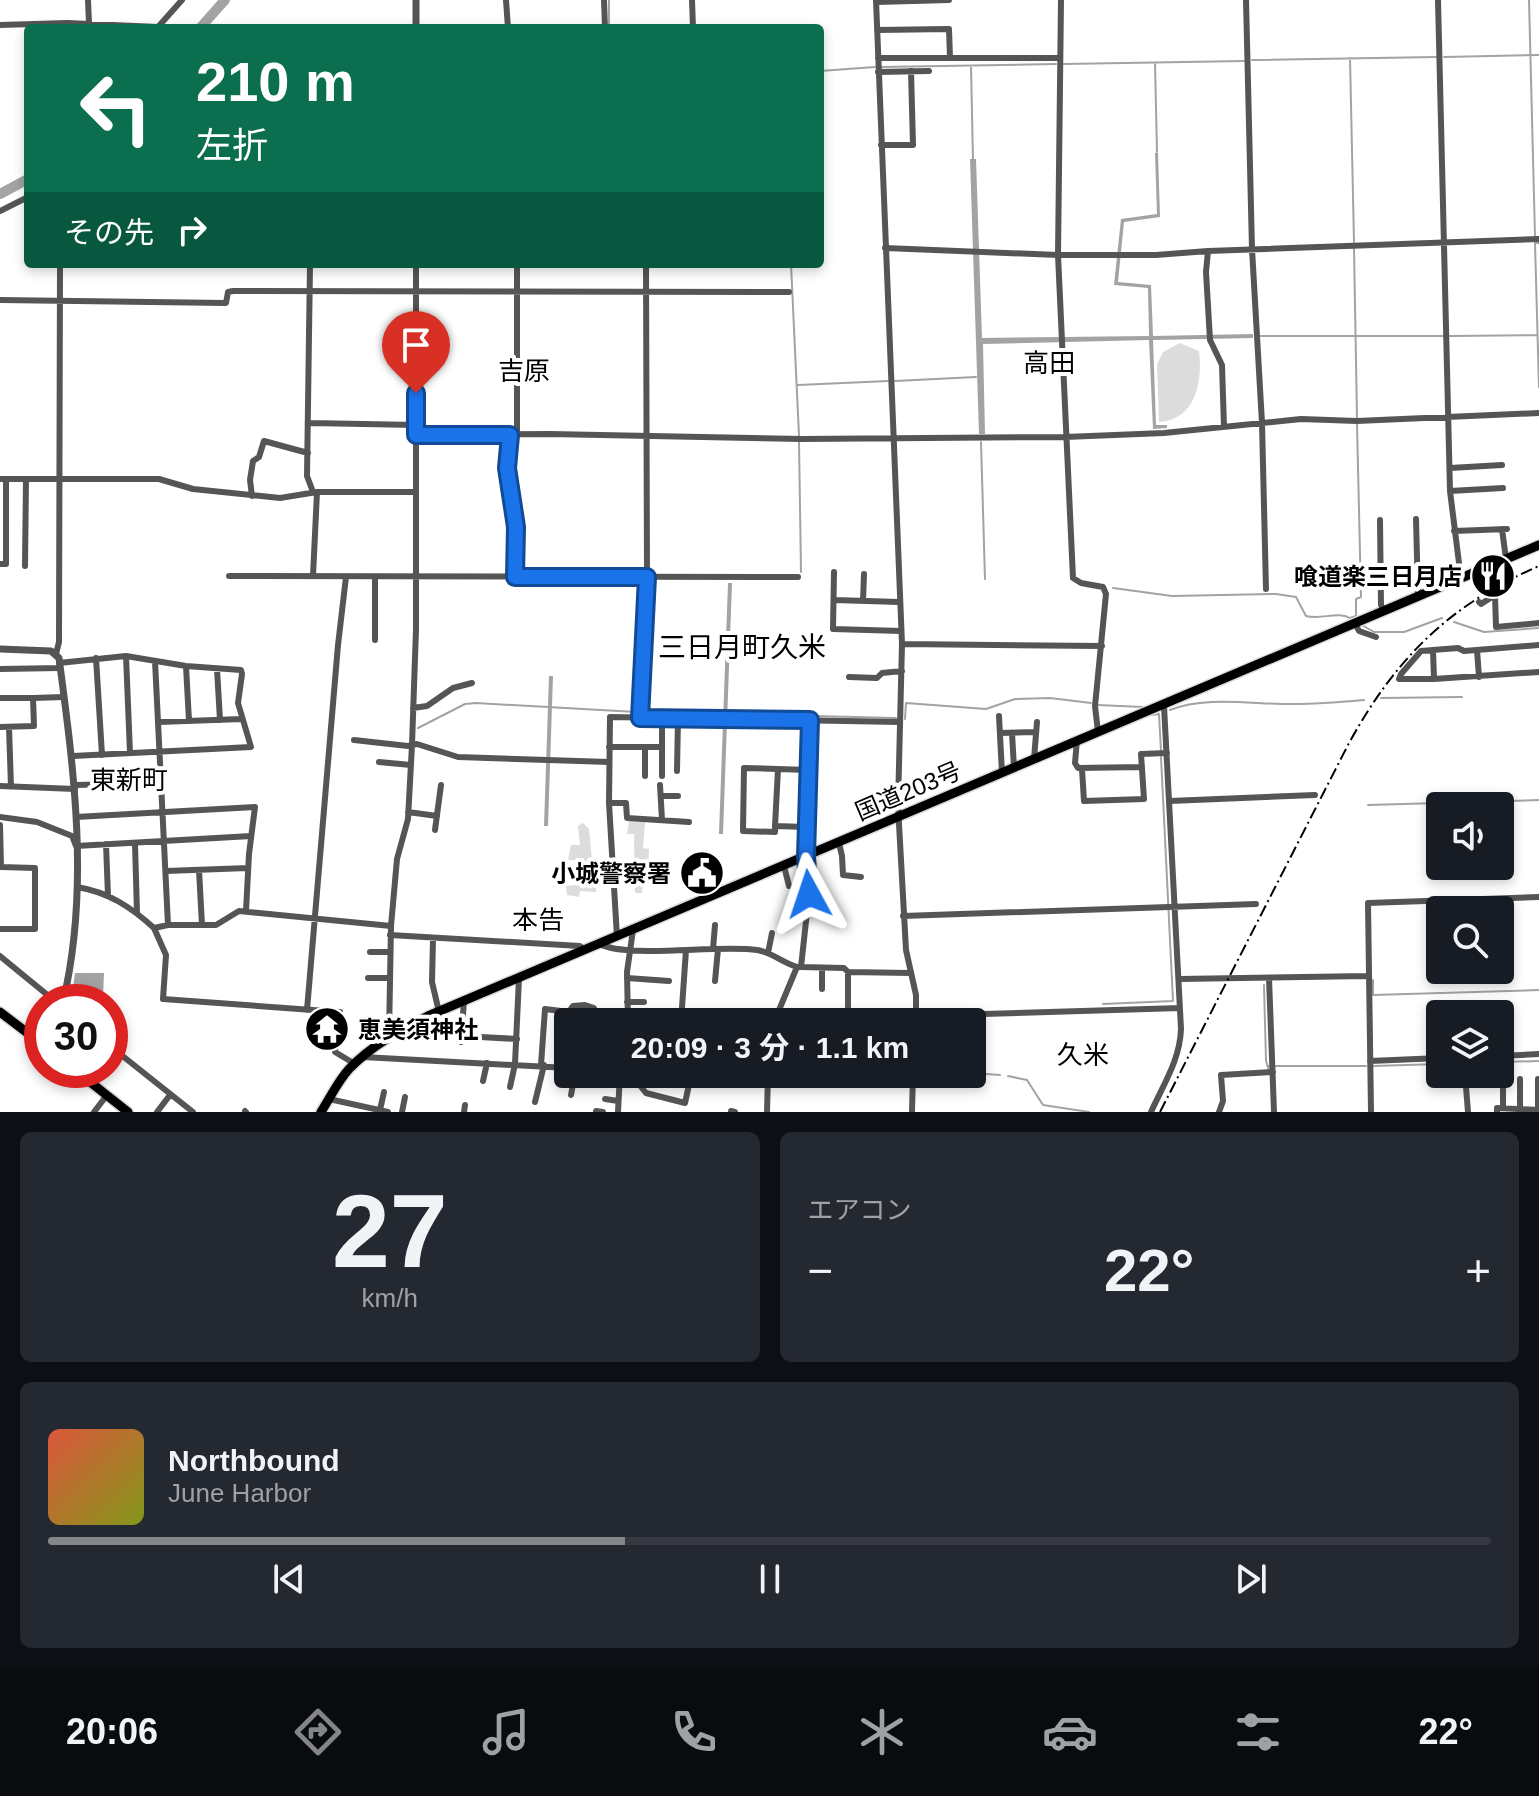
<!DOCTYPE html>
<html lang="ja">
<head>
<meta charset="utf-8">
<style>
	:root { --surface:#171b24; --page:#242831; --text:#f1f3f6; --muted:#9ea1a6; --line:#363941; --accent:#858687 }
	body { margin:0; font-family:Arial,"Noto Sans JP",sans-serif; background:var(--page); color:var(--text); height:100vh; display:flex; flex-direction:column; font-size:30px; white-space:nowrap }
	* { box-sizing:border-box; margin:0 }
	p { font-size:26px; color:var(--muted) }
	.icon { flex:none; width:44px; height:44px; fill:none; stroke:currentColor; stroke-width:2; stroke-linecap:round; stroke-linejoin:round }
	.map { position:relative; height:1112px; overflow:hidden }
	.panel { display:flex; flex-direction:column; gap:20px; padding:20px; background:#0d0f14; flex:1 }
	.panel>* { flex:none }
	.top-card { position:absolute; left:24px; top:24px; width:800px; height:244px; border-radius:8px; box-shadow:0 4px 12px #0003; background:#0b6e4f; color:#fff; overflow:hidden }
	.buttons { position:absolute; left:1426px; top:792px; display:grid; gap:16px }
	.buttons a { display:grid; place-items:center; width:88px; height:88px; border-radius:8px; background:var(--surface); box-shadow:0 4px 12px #0003; font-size:40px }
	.speed { position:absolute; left:24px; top:984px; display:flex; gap:16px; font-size:40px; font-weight:700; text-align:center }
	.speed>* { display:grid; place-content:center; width:104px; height:104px; border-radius:50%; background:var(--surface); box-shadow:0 4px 12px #0003; line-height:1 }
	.speed .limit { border:12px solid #d22; background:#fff; color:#111 }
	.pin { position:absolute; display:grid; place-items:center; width:68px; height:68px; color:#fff; margin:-82px -34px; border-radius:50% 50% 50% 0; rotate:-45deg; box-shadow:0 0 8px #0007 }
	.pin .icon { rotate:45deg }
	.me { position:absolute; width:88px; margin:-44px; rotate:355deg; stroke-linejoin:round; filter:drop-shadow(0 0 6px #0008) }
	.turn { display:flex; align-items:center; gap:28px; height:168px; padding:0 40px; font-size:36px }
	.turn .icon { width:104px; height:104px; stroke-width:2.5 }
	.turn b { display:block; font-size:56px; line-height:68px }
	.then { display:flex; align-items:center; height:76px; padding:0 40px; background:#0003; gap:16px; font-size:30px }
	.big { font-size:60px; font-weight:700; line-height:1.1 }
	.panel .tile { flex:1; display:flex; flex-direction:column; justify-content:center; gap:12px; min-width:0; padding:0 28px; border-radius:12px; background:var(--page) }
	.panel .dial { align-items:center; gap:0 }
	.dial b { font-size:104px; line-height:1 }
	.song { display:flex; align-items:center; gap:24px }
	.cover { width:96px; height:96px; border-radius:12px; background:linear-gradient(135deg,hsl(10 70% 55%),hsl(70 70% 35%)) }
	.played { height:8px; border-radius:4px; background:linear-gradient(90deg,var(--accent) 40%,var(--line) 40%) }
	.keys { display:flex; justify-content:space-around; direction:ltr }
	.heat { display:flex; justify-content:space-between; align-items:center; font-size:44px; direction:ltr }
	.panel .tiles { flex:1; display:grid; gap:20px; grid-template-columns:1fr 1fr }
	.tile:last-child { grid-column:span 2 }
	.trip { position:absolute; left:554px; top:1008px; width:432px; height:80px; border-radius:8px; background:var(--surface); box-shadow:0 4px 12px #0003; font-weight:700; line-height:80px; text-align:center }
	.dock { display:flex; height:128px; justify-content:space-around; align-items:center; background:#090b0e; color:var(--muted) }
	.dock .icon { width:56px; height:56px }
	.dock .on { color:var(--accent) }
	.dock b { font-size:36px; color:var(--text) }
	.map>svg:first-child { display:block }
</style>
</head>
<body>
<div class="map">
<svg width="1539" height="1112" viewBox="0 0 1539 1112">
	<rect width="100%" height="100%" fill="#fff"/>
	<!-- green -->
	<path fill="#dcdcdc" d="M1180,343l19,8c4,31 -4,69 -40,71l-2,-58 6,-12z
		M629,821l16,1 -2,26 6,1 -1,25 -5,1 -1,18h-7l-1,-59h-7z
		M583,823l6,6 4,41h17v8l-14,4v10l-16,-1 -1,6 -12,-2 -1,-9 18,-2 -1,-23 -15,-1 3,-15h9l-2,-19z"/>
	<!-- water -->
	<path fill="#a3a3a3" d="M1155,153h3l2,64 -36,5 -6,60 33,3 2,51 100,-2v4l-100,2 3,85h11v3l-14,1 -4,-89 -166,4 2,90h-6l-9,-275h6l6,179 167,-2 -1,-48 -34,-3 7,-66 36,-5z
		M728,583h4l-9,251h-4z
		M549,676h4l-5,150h-4z
		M75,973h29l-1,24 -31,-2z"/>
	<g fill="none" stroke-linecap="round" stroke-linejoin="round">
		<!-- stream -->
		<path stroke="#a3a3a3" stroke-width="2" d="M609,0v28
			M1529,0l6,236
			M1444,57l95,-2
			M1350,58l4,184
			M1252,60l184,-3
			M1155,63l2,89
			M1064,64l180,-3
			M971,66l2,95
			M881,67l175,-3
			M820,71l55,-4
			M1539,243h-4l4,144
			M1354,248l3,170
			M791,264l8,172
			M1261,336h183
			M1450,336l87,-1
			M895,381l81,-4
			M798,385l90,-4
			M799,442l2,130
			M981,442l4,137
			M1113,588l59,8 104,-2 20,3 10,19c15,4 32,-5 44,2l6,-2v-17l5,-2 -4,-173
			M1454,622l30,10 54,-4
			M1362,625l12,7h30l38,-14
			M1381,698l81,-1
			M1097,705l46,2
			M1170,710c36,-15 86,-5 125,-6 23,0 46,-2 69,-4
			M643,712l253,6
			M1151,715l8,-1 2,37
			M905,719l1,-16 80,6 29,-10 35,-1 41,5
			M418,728l47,-24 11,-1 160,9
			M1368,805l171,-5
			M1373,980v15l166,-5
			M1264,985l2,76 3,10
			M1103,1004l70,-3 -12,-244
			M967,1021v1
			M1500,1062l39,-1
			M1268,1066h98
			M1373,1066l67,-2
			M972,1073l28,2
			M1008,1076l19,4 16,25 46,7"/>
		<!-- river -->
		<path stroke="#a3a3a3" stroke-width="10" d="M200,28l25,-28
			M0,194l28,-15"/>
		<!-- primary casing -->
		<g stroke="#dbdbdb" stroke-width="12">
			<path id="primary" d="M0,1012l42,32
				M75,1070l53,42"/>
		</g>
		<!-- trunk casing -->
		<g stroke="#dbdbdb" stroke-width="12">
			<path id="trunk" d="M321,1112c9,-14 17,-31 28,-43 23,-24 50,-38 79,-53l1111,-471"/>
		</g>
		<!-- minor -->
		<path stroke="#555" stroke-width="6" d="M88,0l1,23
			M506,0l2,28
			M604,0l1,28
			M692,0l1,28
			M876,0l26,644 -4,162 8,144 10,45v27
			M1061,0l-3,255 15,323 8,5 22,4 3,7 -11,112 3,26
			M1246,0l6,249 10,174 4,166
			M1438,0l12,491 11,88
			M876,2l73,-2
			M0,25l67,-2 91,4 24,-27
			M877,30l72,-1 1,29
			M878,58h182
			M878,72l51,-1
			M881,145h32l-2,-74
			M0,211l28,-14
			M885,248l173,7h98l52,-4 331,-12
			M1208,251l-2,21 4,68 12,25 2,62
			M310,264l-3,212 6,16
			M517,264v171
			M0,300l226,3 2,-11 5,-1 556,1
			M310,423l106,2
			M416,435l134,-1 252,5 263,-2 99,-4 137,-14 56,2 182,-8
			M510,435l-3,33 9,59 -1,50
			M1450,468l52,-3
			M0,479h159l34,10 87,9 37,-6h99
			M1450,491l53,-3
			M252,496l-2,-16 3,-19 6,-4 5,-16 44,12
			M1416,519l2,77
			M1380,520l1,85 3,6
			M1502,529l4,30
			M1454,531l53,-2
			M0,564h6v-85
			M25,566l1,-87
			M834,572l-1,57 68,2
			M229,576l569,1
			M313,576l4,-84
			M834,600l65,2
			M863,601l1,-27
			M1479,602l2,2 14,-9 1,32 43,-4
			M1355,623l4,8 17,6
			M375,640v-63
			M902,644l200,2
			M1539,645l-75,6 -6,-3 -25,2 1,29 105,-7
			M1433,650l-12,1 -20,23 -2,5h35
			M1477,650l2,27
			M56,654l3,-12 1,-378
			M126,656l4,97
			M96,658l6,97
			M155,661l13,264
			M59,663l67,-7 60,10 55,4 1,4 -4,29 13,44 -178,9
			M186,666l3,55
			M0,669l60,-1
			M217,669l3,51
			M849,677l28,1 5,-5 20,-2
			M0,698h33
			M413,708l14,-2 26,-18 19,-5
			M999,716l3,57
			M640,718l7,-141 -1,-313
			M159,722l83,-3
			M0,727l34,-1 -1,-28 31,-1
			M9,727l2,60
			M1000,733l35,-1
			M1012,733l2,35
			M354,740l54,6 9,-2 41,13 151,5
			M1077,740l-2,23 3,5 64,-1
			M609,747h53
			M1034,759l3,-37
			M379,762l32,3
			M778,769l-3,57 32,1
			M1082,769l2,32 60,-2 -3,-45 26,-1
			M677,771l1,-53
			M645,776v-29
			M662,776v-58
			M75,785l87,-2
			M660,785l2,35
			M0,786l75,3
			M661,796h17
			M1170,801l145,-6
			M609,803h17l1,15 62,4
			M408,812l29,4
			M0,817l37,5 35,14 4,10 175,-10
			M76,817l179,-10 -6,47 -3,57
			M0,825l1,42 34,1v61h-35
			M775,826v6l-32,-1 1,-63 65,2
			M435,830l6,-45
			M839,843l3,13 1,19 18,2
			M106,844l2,52
			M135,844l2,69
			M784,866l5,20
			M199,870l3,55
			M166,871l82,-3
			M77,887c31,5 54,20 77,41l14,-3h48l23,-14 152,15
			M903,916l353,-12
			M154,928l12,27 -3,44 177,13 -5,40 20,12
			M390,935l190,11 5,4
			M617,937l-8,-134 1,-86 290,5
			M433,939l-1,43 7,30
			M600,944c28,15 120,0 157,6 14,2 26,13 40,17
			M713,949l2,-24
			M370,952h19
			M768,953l4,-20
			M0,956l56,46
			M801,967l43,1 4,4 63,1
			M822,968v21
			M368,978h21
			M627,978l42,3
			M1269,978l5,134
			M1180,979l188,-3
			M715,981l3,-32
			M627,1002h17
			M848,1009v-37
			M307,1010l31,-365 8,-68
			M681,1016l19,1v5
			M916,1016l264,-8
			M569,1022v-10l4,-6 12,-1 9,3 1,14
			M628,1022l-1,-50 6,-42
			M681,1022l5,-72
			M774,1022l23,-55h4l8,-73 -3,-37 4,-137
			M389,1036l2,-110 6,-67 11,-40 4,-74 4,-116v-365
			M480,1037l37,2
			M461,1042l3,-41
			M110,1046l83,66
			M1500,1056l39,-2
			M363,1057l205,11
			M1370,1061l70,-3
			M541,1065l4,-56 24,3
			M566,1067l2,-32
			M620,1074l14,4 12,15 39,10 5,-23
			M1465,1074l3,38
			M1520,1079v30
			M1538,1079v31
			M483,1081l4,-18
			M1503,1085v23
			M510,1087l5,-23 4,-86
			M571,1095l4,-21
			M329,1099l59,13
			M605,1099l13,2
			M535,1102l9,-37
			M380,1110l4,-18
			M245,1111l1,1
			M596,1111l7,1
			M731,1111l4,1
			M94,1112l13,-17
			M157,1112l13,-17
			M402,1112l3,-15
			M464,1112l1,-7
			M618,1112l2,-38
			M767,1112l1,-38
			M912,1112l1,-38
			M1151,1112c12,-27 29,-52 30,-83l-17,-323
			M1219,1112l4,-11 -2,-26 52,-3
			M1371,1112l-3,-209 171,-6
			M1497,1112v-4l42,2"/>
		<!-- tertiary -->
		<path stroke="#555" stroke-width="7" d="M416,28v-28
			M0,649l51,2 8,7c15,113 31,231 4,344"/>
		<!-- primary -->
		<use href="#primary" stroke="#000" stroke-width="9"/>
		<!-- trunk -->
		<use href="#trunk" stroke="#000" stroke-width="9"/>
		<!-- rail -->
		<path stroke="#000" stroke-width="2" stroke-dasharray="12 4 2 4" stroke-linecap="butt" d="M1160,1112l189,-369c47,-85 100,-138 190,-177"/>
	</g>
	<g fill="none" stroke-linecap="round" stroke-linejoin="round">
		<!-- route casing -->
		<g stroke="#114b97" stroke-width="20">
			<path id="route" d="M416,393v42h94l-3,33 9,59 -1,50h132l-7,141 170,2 -4,137 3,37"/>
		</g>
		<!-- route -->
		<use href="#route" stroke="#1a73e8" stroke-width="14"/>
	</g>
	<!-- icons -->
	<defs>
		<g id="restaurant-disc" transform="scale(2.3)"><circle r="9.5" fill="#000" stroke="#fff"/><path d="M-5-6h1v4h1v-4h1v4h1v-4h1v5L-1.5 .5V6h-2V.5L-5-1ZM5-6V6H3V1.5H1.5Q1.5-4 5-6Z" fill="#fff"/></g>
		<g id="civic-disc" transform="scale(2.3)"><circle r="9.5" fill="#000" stroke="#fff"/><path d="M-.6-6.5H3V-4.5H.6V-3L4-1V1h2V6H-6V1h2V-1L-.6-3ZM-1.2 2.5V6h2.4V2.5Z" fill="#fff"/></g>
		<g id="temple-disc" transform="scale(2.3)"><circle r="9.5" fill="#000" stroke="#fff"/><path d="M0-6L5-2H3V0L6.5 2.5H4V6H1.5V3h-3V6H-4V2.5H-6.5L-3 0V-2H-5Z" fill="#fff"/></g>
	</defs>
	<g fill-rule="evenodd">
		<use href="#restaurant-disc" x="1493" y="576"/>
		<use href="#civic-disc" x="702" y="873"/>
		<use href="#temple-disc" x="327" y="1029"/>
	</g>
	<g text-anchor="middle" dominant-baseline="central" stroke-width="8" stroke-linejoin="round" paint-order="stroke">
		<!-- poi labels -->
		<g font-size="24" font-weight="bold" fill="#000" stroke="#fff" text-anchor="end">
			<text x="1462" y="576">喰道楽三日月店</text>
			<text x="671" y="873">小城警察署</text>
			<text x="358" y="1029" text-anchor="start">恵美須神社</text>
		</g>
		<!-- street labels -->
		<g font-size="24" fill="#000" stroke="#fff">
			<text transform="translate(908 791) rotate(-23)">国道203号</text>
		</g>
		<!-- neighbourhood labels -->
		<g font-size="26" fill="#000" stroke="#fff">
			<text x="1049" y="363">高田</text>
			<text x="524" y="371">吉原</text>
			<text x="129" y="780">東新町</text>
			<text x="538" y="920">本告</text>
			<text x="1083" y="1055">久米</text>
		</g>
		<!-- quarter labels -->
		<g font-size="28" fill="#000" stroke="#fff">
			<text x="742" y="647">三日月町久米</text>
		</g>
	</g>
</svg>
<div class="buttons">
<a><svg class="icon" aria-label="sound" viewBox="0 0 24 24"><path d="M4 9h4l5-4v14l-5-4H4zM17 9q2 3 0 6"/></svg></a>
<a><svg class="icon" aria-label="search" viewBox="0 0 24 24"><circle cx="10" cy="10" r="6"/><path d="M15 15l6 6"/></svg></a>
<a><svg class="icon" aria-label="layers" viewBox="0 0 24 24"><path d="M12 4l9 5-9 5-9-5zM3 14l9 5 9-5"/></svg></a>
</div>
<div class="speed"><div class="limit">30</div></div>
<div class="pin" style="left:416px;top:393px;background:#d93025"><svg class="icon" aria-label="arrive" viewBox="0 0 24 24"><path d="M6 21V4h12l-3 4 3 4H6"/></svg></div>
<svg class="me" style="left:809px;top:894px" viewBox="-20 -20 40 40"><path d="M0-17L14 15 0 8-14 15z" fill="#1a73e8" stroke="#fff" stroke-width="4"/></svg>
<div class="trip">20:09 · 3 分 · 1.1 km</div>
<div class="top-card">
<div class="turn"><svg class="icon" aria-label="left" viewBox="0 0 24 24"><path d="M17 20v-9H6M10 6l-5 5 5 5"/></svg><div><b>210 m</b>左折</div></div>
<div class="then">その先<svg class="icon" aria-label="right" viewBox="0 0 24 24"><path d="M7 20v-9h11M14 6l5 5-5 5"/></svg></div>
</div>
</div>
<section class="panel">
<div class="tiles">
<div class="tile dial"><b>27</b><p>km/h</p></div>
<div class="tile"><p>エアコン</p>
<div class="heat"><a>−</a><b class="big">22°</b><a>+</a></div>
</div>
<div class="tile">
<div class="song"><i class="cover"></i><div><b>Northbound</b><p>June Harbor</p></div></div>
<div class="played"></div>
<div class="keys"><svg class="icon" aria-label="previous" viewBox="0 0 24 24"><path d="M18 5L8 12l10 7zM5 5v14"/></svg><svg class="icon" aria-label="pause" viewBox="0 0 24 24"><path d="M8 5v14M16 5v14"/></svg><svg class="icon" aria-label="next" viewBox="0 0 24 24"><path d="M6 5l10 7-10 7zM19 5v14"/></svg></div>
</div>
</div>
</section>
<nav class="dock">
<b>20:06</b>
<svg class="icon on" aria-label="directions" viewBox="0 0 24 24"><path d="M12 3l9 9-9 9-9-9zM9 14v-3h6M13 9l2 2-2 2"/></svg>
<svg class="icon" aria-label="music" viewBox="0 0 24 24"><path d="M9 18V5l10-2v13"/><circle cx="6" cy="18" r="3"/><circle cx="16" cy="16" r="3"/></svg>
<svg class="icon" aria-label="phone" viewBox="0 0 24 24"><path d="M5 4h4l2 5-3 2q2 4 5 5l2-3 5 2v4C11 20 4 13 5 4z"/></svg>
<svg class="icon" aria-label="climate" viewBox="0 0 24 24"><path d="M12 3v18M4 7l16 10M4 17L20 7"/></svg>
<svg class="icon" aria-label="car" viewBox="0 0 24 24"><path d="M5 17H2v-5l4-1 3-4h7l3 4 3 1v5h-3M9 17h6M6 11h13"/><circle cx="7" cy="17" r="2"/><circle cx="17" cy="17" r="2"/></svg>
<svg class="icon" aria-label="filters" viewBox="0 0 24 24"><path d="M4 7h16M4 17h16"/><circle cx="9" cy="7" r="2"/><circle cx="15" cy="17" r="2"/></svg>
<b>22°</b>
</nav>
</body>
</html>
